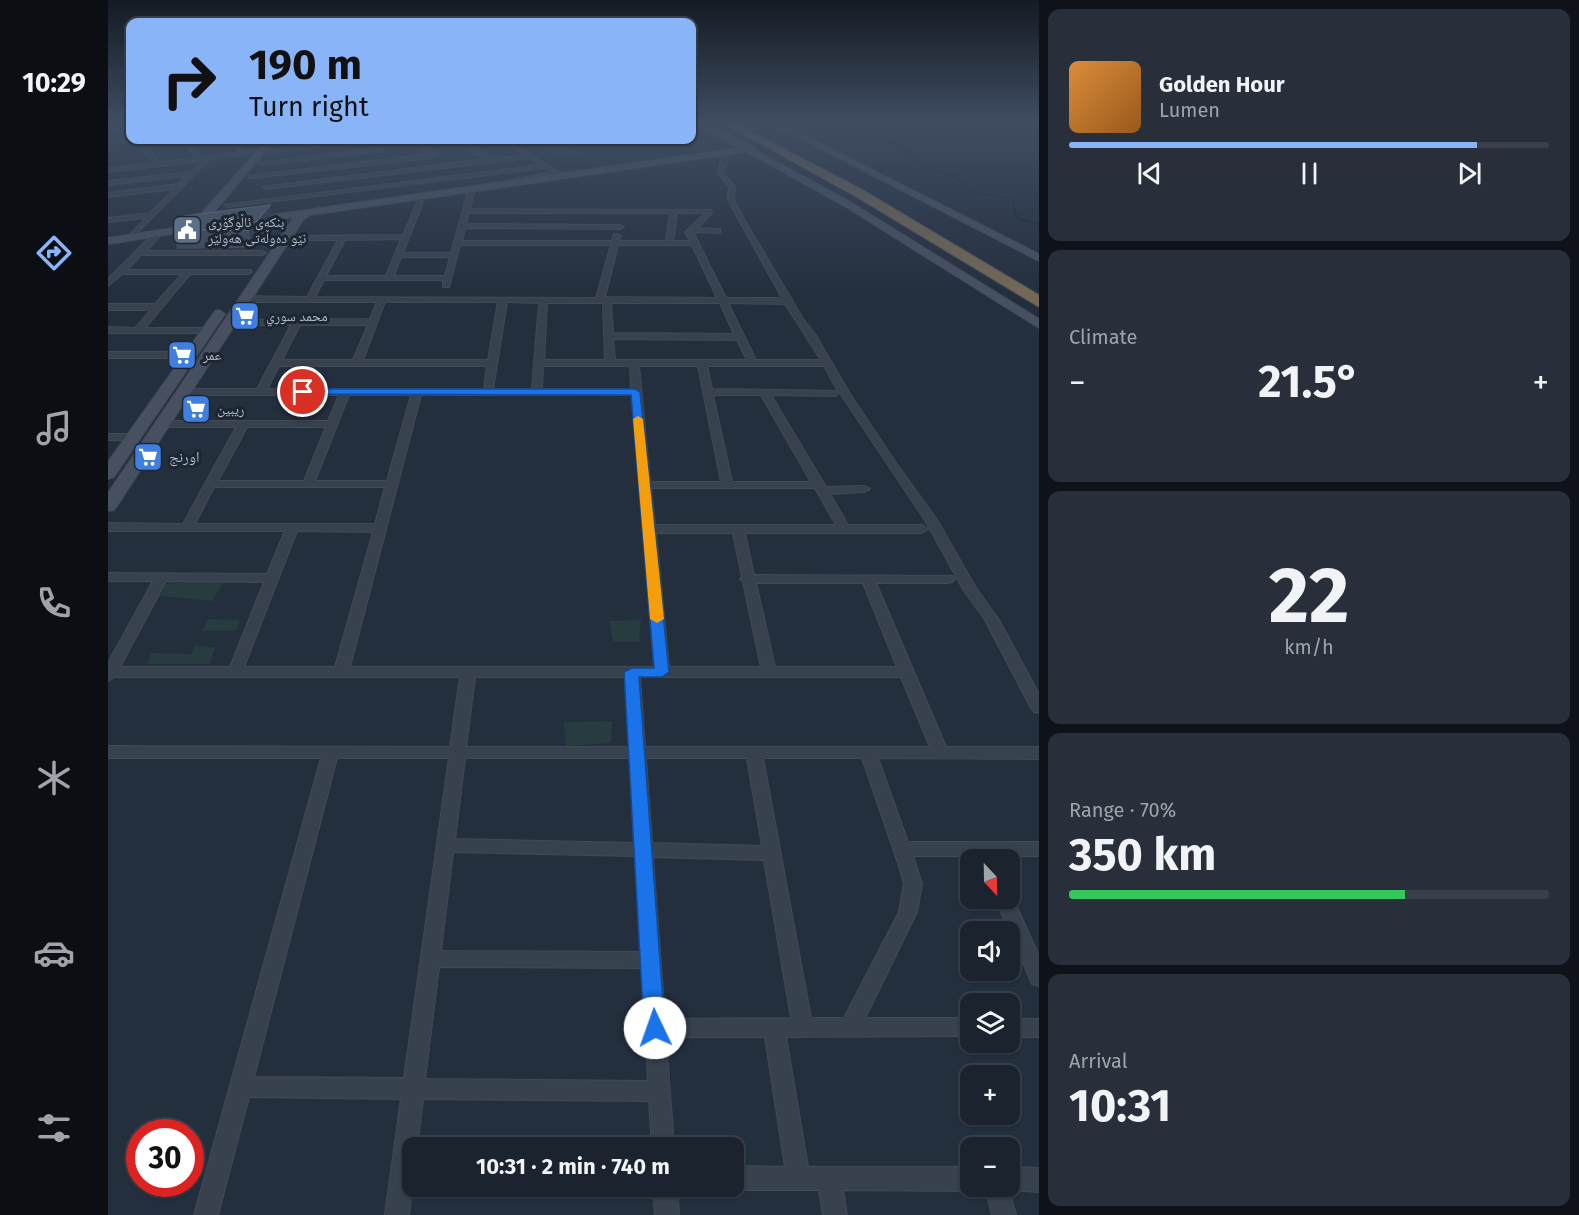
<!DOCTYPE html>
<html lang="en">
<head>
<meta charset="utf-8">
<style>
	:root { --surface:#1b232e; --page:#282f3a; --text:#f1f3f6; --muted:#a0a4aa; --line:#39404a; --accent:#8ab4f8 }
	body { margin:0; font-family:"Fira Sans","Noto Naskh Arabic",sans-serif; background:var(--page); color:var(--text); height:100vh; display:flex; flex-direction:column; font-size:22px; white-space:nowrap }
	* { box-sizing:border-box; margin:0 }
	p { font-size:20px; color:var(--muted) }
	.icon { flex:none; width:33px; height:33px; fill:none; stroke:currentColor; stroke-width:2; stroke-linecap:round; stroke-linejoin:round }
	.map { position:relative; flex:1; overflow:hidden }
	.side { display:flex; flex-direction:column; gap:9px; padding:9px; background:#0f1319; width:540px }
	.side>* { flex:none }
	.hud { position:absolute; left:18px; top:18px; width:570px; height:126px; border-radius:12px; box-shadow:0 2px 4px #0004,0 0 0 2px var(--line); background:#8ab4f8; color:#111; overflow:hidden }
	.needle { width:39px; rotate:158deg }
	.controls { position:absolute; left:852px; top:849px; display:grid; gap:12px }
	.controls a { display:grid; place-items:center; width:60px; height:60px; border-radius:12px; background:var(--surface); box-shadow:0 2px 4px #0004,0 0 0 2px var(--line); font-size:30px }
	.speed { position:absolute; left:18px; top:1119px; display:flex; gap:12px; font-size:30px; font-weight:700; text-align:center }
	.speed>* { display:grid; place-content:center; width:78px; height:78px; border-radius:50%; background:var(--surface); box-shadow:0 2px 4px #0004,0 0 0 2px var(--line); line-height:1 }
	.speed .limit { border:9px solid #d22; background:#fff; color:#111 }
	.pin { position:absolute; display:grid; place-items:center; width:51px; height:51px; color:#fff; margin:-26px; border:3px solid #fff; border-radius:50%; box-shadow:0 2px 6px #0007 }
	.me { position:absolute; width:66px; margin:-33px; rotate:357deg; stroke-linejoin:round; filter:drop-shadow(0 0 4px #0008) }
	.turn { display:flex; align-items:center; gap:21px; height:126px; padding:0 24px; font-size:27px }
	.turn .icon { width:78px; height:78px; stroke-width:2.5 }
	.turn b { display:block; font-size:42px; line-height:51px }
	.big { font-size:45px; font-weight:700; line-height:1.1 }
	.side .card { flex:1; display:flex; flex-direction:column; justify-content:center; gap:9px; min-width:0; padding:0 21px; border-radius:12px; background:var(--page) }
	.side .dial { align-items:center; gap:0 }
	.dial b { font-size:78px; line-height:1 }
	.song { display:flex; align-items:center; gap:18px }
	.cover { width:72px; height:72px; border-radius:9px; background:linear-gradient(135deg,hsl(30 70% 55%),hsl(30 70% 35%)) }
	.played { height:6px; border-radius:3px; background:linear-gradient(90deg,var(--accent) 85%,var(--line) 85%) }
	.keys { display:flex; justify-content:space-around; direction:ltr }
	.heat { display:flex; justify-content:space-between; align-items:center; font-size:33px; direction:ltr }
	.charge { height:9px; border-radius:4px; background:linear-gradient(90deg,#34c759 70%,var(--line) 0) }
	.trip { position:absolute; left:294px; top:1137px; width:342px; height:60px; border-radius:12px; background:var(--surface); box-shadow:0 2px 4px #0004,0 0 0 2px var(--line); font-weight:700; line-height:60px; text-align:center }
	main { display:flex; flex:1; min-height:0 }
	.dock { display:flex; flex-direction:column; width:108px; justify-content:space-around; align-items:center; background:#0b0e12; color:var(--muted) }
	.dock .icon { width:42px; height:42px }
	.dock .selected { color:var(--accent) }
	.dock b { font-size:27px; color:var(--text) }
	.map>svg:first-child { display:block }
</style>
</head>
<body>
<main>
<nav class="dock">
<b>10:29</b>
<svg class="icon selected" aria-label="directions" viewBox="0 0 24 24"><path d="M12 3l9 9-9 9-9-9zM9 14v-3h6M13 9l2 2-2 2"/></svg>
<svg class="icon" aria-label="music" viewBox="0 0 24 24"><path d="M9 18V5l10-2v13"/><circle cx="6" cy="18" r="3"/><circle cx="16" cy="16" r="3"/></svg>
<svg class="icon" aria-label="phone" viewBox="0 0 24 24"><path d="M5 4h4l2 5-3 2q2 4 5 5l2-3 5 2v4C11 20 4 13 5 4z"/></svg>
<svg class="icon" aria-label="climate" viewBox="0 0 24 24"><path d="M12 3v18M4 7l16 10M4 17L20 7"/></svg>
<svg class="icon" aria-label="car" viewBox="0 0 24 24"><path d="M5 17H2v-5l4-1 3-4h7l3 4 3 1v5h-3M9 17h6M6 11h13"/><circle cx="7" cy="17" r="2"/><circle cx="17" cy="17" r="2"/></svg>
<svg class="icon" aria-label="filters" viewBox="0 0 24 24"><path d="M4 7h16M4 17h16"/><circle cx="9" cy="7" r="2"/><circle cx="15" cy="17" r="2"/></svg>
</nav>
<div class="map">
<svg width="931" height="1215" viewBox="0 0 931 1215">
	<rect width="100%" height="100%" fill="#242f3e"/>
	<!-- green -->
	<path fill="#263c3f" d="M418,140h32l24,16 -22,2z
		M81,582l34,1 -11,18 -52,-5 6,-12z
		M100,619l32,1 -4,11h-34z
		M533,620l-2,22h-26l-4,-21z
		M86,646l21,1 -5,17h-63l4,-11 41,1z
		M504,721l-1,22 -45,3 -2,-24z"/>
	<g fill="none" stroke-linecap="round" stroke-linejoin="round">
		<!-- stream-far1 -->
		<path stroke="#17263c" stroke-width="1.5" d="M748,122l53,28 8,14 38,13 18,15 40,7 2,14"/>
		<!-- stream -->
		<path stroke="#17263c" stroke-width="2" d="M907,211l1,7 23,6"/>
		<!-- street casing -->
		<g stroke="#414a57" stroke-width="2">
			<path id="street" d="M22,127v4l-22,3v-4z
				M22,137l2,3 -24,4v-4z
				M27,140h6l19,22 37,-4 -16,-18h6l15,17 38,-4 -14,-13h6l14,12 14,-2 3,2 -54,8 -74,75 -4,-2 15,-15 -38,4v-4l42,-5 24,-24 -66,8v-4l70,-9 8,-8 -78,9v-4l83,-9 10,-11 -93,11v-4l46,-5z
				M250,140h15l-101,12 -3,-2z
				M302,140h6l25,17 -190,21 -3,-2 181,-22z
				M348,140h6l30,19 32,-4 -23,-15h6l53,33 -40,8 -3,-2 34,-7 -6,-4 -318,39 -3,-2 316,-40 -11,-7 -263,31 -3,-2 222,-28z
				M274,148l2,3 -122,14 -3,-2z
				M619,151l5,1 -5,8 -3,13 11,14 -1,13 10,19 59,100 12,15 35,60 46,69 41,57 39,68 23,32 40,74v19l-5,-1 -3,-4 -46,-88 -22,-31 -38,-69 -85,-127 -5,3 -64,-1 55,92 38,-1 6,3 -6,3 -34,2 18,31h74l6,4 -6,4h-177l9,42 199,1 2,3 -2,3 -5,1h-72l70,164h93v12l-161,-1 30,84h131v14h-126l9,28 -5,28 -52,106h105v18l-184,1 22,130h162v19l8,1 -8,4 -127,-1 4,25h-24l-4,-25h-85l-7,-4h7v-20l51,1 -20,-130h-99l8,111h-22l-3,-47 -226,-2 -6,49h-5v37l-3,30h-24l16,-116 -152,-2 -31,118h-24l127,-457h-213v-12l342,1 10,-70h-345l-7,4v-18l45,-82h-45v-8l159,1 18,-43h-177v-8l75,1 53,-97h-74l-5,-3 5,-3h166l11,-26h-156l-5,-3 5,-3h74l34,-64h-61l-4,-3 1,-2 143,-1 7,-17h-131l-4,-3 4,-3 61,1 31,-57h-52l-4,-2 1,-2 120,-1 17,-40 3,-2 3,2 -23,58h48l18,-65 3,-2 3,2 -5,21 241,1 1,3 -15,15 20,1h3v4l-27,-1 33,66h56l-54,-98 1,-13 -11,-14 3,-13zM361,213h201l-4,28h-47l2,-5 -4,-2h-3l-2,7h-150l3,-13 155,1 4,-2 -4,-2 -154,-1zM569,213h28l-20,19 5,9h-17zM293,239l-15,37h-60l19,-36zM352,245h151l-15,53 -281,-1 9,-17h119v7h6zM510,245h74l25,53 -112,-1zM293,257h49l-5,19h-51zM277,302h113l-10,58h-125zM399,302l32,1 -7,86h-39zM439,303h56l2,57h-61zM503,303h109l14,31 -121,-1zM620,303l57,1 36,56h-65zM192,325h68l-15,35h-71zM505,339l124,1 10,20h-132zM171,366h208l-3,23h-217zM435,366h87l1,23h-89zM531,366h59l23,116h-71zM599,366h117l14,25 -126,-2zM241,395h62l-24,86h-72zM313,395h211l22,272h-304zM605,395h48l50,87h-79zM139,427h79l-22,54h-86zM106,487h171l-10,37h-180zM543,488h164l21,37h-181zM189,531l76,1 -38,135h-91zM548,533h77l9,44 -2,2 3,3 18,85h-92zM58,581l98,1 -34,85h-110zM648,583h107l34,84h-122zM367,677h150l4,70h-163zM532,677h261l29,70h-285zM229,758h112l-45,320 -150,-1zM357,758h165l4,85 -179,-4zM538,758h101l15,88 -110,-3zM655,758h99l38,111 4,15 -5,28 -55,106h-33zM345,852l182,4 6,96 -200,-1zM545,857l111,3 27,158 -126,1zM331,967l203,1 6,113 -223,-2z
				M47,232l7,2 -16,17h116l4,2 -4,2h-121l-14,15h124l1,2 -4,2h-58l-45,54h63l4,3 -1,2h-103v-6l27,1 16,-18h-43v-6h47l27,-30h-60l-14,12v-7z
				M0,352h83l5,3 -5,3h-83z
				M0,434h26l5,3 -5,3h-26z
				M902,892l29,64v30l-7,-2 -37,-86h15z
				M902,1019h29v18h-29z
				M902,1167l29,1v24l-30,-2 7,25h-24l-7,-29h25z
				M545,1186h24l2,29h-24z"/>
		</g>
		<!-- secondary casing -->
		<g stroke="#414a57" stroke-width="2">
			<path id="secondary" d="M22,122v4l-22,3v-4z
				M586,122h9l51,25 1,3 97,53 187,116v9l-193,-121 -99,-55 -437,63 -7,5 -186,286 -3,4 -6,1v-18l186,-276 -47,7 -4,-1v-4l496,-71z
				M661,122h9l261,132v7z
				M159,140h8l-68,80 -7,4 4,1v4l-96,15v-6l78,-12v-3l13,-7z
				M111,310l6,4 -111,163 -6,2v-17l107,-151z"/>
		</g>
		<!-- highway casing -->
		<g stroke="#434c59" stroke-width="2">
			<path id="highway" d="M613,122h12l130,68 176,105v12l-184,-111z"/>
		</g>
		<!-- street -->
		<use href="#street" fill="#38414e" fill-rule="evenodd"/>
		<!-- secondary -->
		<use href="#secondary" fill="#465061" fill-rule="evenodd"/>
		<!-- highway -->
		<use href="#highway" fill="#746855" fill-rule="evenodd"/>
	</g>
	<!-- wall -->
	<path fill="#3f4b5c" d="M164,222l-20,26 -75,1 -3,-19z"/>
	<!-- shaded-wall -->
	<path fill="#2f3b4b" d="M162,205l2,17 -20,26 -3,-18z"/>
	<!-- building -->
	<path fill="#4b5868" stroke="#5c6777" stroke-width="1.5" d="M162,205l-21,25h-75l12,-11 -1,-3z"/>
	<!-- sky -->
	<linearGradient id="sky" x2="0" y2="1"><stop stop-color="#141a22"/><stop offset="0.42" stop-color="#3f4d63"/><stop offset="1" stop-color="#3f4d63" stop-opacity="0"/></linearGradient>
	<rect width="931" height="292" fill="url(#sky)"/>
	<!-- route -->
	<path fill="#1a73e8" stroke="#114b97" stroke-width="1.5" d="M195,389h332l5,3 29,280 -7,5h-23l26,351 -3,7 -7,3 -8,-3 -3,-7 -20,-356 8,-4h22l-23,-273 -332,-1 -1,-2z"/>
	<!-- slow -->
	<path fill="#f59e0b" d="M530,416l5,3 21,200 -7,4 -7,-4 -17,-200z"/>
	<!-- icons -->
	<defs>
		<g id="civic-square" transform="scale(1.5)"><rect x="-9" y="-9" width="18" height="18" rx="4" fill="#5c6f8a" stroke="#1d2633"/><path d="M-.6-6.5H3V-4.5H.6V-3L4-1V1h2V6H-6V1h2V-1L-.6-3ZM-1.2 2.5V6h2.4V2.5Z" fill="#fff"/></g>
		<g id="supermarket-square" transform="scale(1.5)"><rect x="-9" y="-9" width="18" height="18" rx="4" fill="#3f7fe0" stroke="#1d2633"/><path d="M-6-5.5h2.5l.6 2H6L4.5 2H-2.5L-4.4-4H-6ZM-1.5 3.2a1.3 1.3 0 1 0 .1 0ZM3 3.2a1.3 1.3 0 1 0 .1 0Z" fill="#fff"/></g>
	</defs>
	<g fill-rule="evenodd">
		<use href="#civic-square" x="79" y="230"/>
		<use href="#supermarket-square" x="137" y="316"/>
		<use href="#supermarket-square" x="74" y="355"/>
		<use href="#supermarket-square" x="88" y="409"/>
		<use href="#supermarket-square" x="40" y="457"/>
	</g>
	<g text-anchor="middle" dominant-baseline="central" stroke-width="6" stroke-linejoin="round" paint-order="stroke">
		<!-- far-poi labels -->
		<g font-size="14" fill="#b4bcc9" stroke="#1d2633" text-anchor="start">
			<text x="100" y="222">بنکەی ئاڵوگۆڕی<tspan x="100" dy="16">نێو دەوڵەتی هەولێر</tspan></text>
			<text x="158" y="316">محمد سوري</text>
			<text x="95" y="355">عمر</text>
			<text x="109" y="409">ريبين</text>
		</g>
		<!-- poi labels -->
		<g font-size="15" fill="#b4bcc9" stroke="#1d2633" text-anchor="start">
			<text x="61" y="457">اورنج</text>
		</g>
	</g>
</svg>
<div class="controls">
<a><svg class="needle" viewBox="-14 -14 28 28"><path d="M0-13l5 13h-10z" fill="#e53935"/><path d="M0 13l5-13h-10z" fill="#a0a4aa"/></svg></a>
<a><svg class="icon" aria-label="sound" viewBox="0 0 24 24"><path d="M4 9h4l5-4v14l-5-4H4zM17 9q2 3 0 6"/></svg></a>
<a><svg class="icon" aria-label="layers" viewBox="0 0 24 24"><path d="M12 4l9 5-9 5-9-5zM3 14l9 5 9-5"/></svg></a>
<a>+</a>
<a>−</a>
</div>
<div class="speed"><div class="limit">30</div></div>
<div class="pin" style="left:195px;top:392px;background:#d93025"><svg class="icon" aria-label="arrive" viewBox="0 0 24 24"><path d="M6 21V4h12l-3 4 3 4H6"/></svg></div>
<svg class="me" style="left:547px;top:1028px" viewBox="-20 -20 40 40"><circle r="19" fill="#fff"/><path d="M0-13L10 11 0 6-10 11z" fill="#1a73e8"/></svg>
<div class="trip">10:31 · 2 min · 740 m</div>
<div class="hud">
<div class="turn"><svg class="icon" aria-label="right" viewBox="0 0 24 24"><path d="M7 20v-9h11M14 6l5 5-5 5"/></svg><div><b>190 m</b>Turn right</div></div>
</div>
</div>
<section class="side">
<div class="card">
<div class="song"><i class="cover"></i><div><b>Golden Hour</b><p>Lumen</p></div></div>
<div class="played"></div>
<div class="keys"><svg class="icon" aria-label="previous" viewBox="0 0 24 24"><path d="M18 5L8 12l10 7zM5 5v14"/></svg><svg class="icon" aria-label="pause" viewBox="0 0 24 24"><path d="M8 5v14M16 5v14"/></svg><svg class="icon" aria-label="next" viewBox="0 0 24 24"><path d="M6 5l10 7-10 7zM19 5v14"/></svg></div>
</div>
<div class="card"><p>Climate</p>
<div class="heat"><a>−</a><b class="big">21.5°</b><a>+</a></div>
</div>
<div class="card dial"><b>22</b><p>km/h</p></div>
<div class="card"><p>Range · 70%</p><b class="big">350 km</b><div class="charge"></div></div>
<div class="card"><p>Arrival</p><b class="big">10:31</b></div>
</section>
</main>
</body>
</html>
